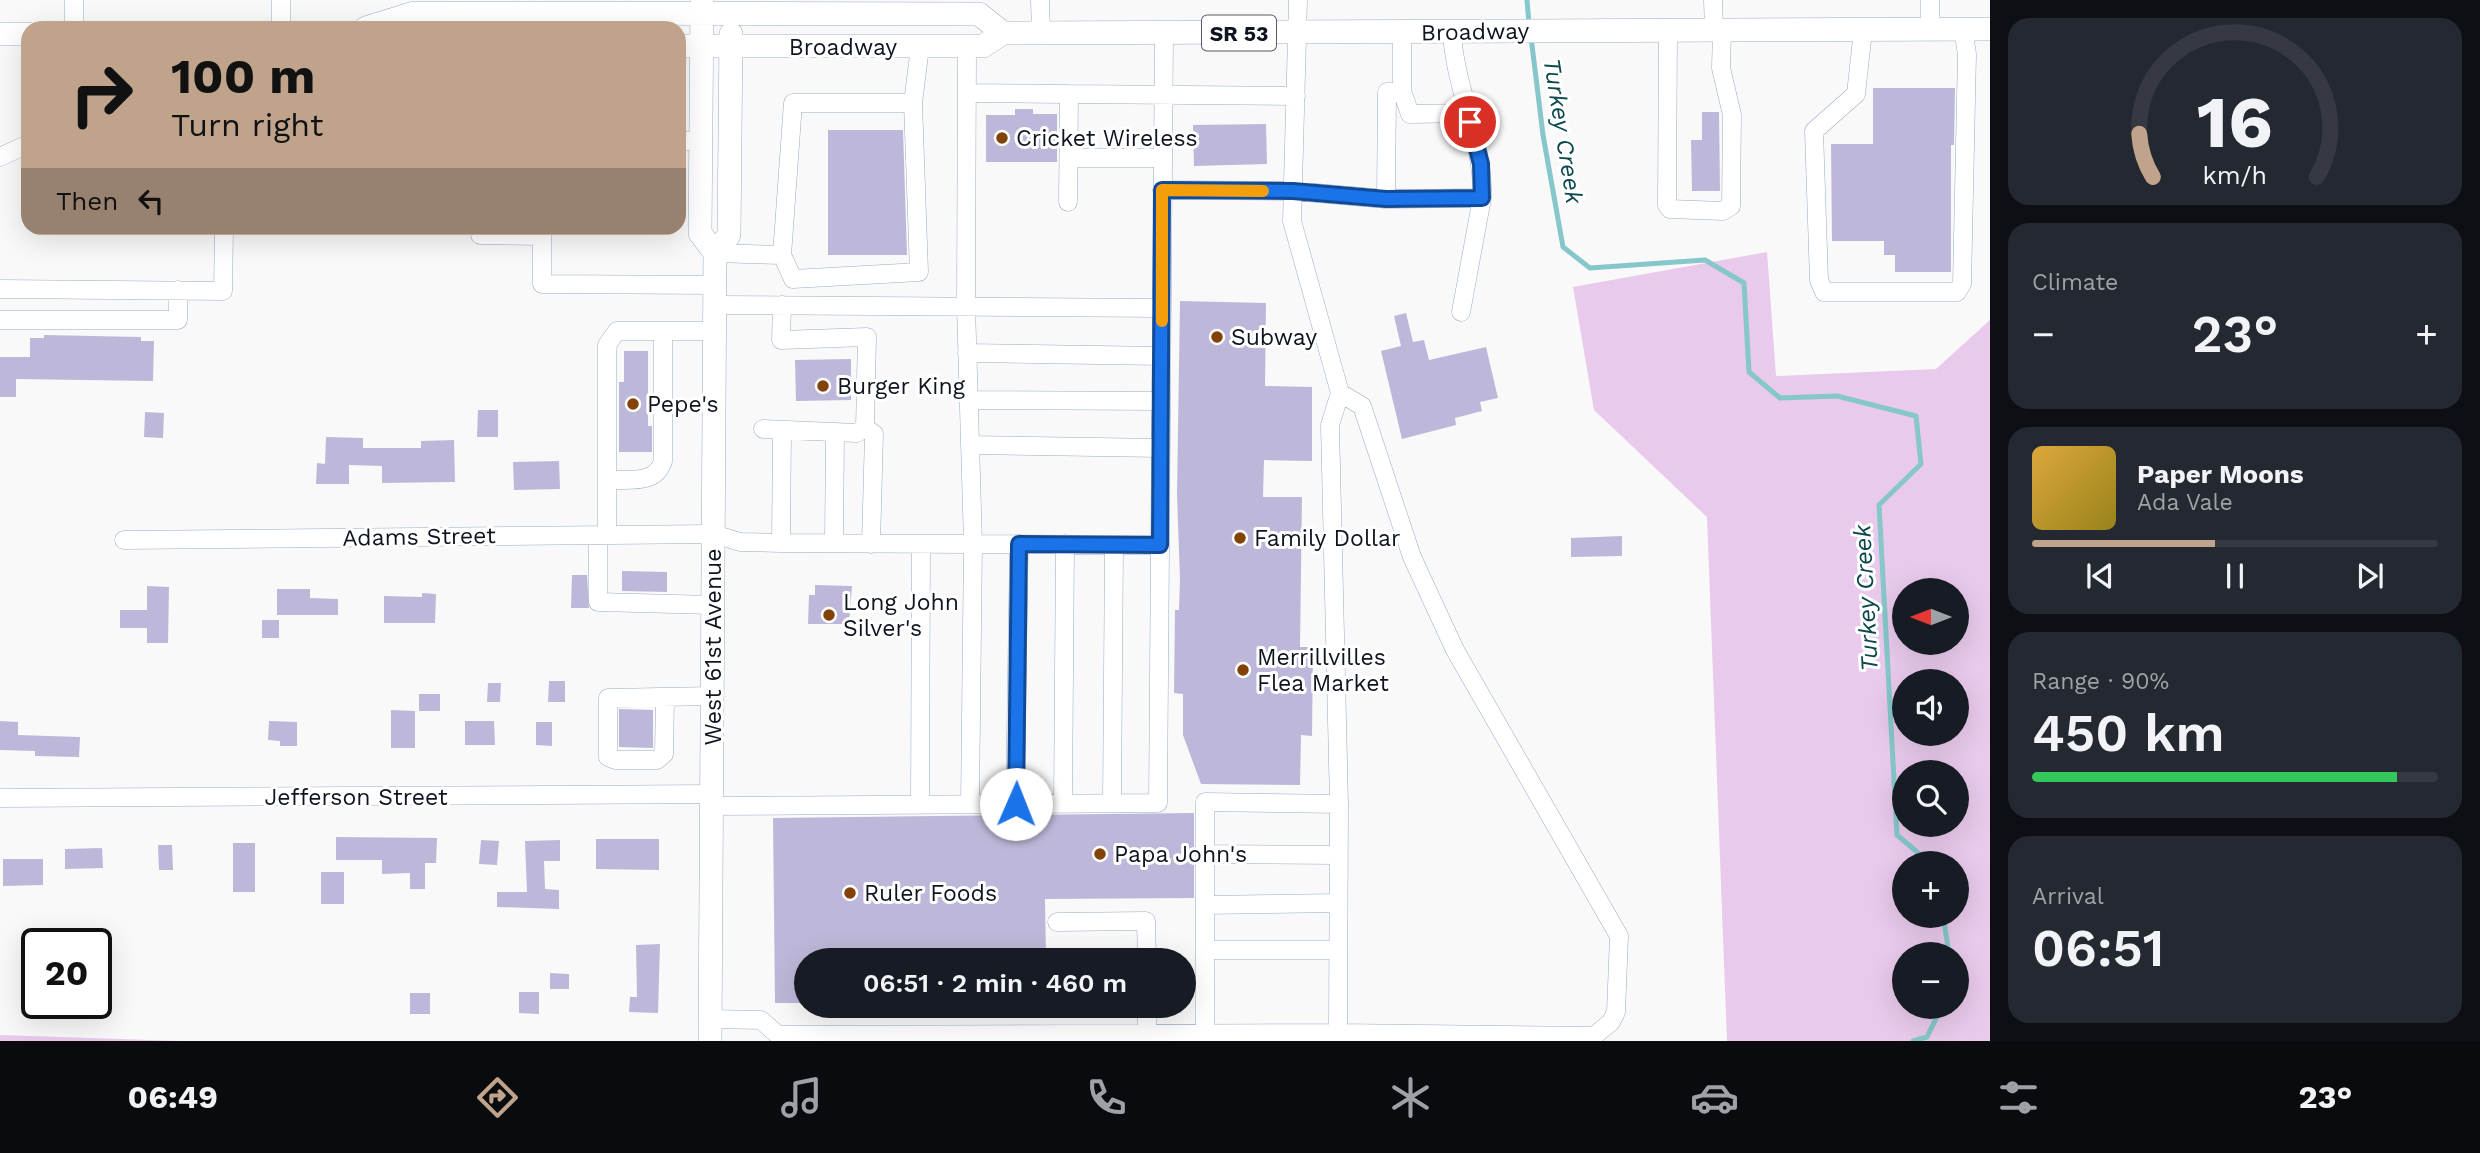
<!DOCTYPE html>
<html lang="en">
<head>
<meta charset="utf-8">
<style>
	:root { --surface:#171b24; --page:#242831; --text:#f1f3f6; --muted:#9ea1a6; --line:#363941; --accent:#bfa38b }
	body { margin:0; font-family:"Work Sans",sans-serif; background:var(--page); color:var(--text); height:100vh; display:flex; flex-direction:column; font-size:26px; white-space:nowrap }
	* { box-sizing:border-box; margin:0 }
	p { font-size:23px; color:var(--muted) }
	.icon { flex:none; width:38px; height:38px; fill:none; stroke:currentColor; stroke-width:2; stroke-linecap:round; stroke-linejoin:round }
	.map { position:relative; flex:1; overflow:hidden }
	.drawer { display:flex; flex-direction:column; gap:18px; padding:18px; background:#0d0f14; width:490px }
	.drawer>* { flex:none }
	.guide { position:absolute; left:21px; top:21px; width:665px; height:214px; border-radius:21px; box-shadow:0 7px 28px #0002; background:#bfa38b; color:#111; overflow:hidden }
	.needle { width:46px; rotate:270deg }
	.buttons { position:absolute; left:1892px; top:578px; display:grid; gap:14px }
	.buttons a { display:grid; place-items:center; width:77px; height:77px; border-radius:50%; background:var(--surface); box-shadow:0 7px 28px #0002; font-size:35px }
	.speed { position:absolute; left:21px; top:928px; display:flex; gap:14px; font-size:35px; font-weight:700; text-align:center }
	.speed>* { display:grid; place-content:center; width:91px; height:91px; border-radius:50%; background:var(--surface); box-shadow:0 7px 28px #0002; line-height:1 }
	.speed .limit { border:4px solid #111; border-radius:10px; background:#fff; color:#111 }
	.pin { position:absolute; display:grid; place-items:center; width:60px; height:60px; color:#fff; margin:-30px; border:4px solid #fff; border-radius:50%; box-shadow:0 2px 7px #0007 }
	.me { position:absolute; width:77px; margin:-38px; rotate:1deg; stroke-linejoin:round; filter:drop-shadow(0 0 5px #0008) }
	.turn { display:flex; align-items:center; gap:24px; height:147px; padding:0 35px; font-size:32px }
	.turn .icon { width:91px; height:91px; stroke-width:2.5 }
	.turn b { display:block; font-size:49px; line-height:60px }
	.then { display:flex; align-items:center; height:66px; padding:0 35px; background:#0003; gap:14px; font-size:26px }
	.big { font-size:52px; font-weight:600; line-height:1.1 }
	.drawer .card { flex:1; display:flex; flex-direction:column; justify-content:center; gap:10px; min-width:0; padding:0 24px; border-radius:21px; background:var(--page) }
	.drawer .dial { align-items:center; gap:0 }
	.dial svg { height:182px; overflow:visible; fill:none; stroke:var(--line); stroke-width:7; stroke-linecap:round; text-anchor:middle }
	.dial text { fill:var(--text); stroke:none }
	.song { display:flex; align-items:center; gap:21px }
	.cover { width:84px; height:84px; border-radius:10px; background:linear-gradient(135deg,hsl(40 70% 55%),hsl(50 70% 35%)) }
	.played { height:7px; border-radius:4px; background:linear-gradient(90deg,var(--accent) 45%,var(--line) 45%) }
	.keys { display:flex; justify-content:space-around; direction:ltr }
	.heat { display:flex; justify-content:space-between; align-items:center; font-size:38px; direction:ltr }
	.charge { height:10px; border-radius:5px; background:linear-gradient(90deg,#34c759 90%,var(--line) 0) }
	.trip { position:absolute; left:794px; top:948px; width:402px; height:70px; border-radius:35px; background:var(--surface); box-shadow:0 7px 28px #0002; font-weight:600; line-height:70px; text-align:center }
	.menu { display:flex; height:112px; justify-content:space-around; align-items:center; background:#090b0e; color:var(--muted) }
	.menu .icon { width:49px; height:49px }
	.menu .selected { color:var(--accent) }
	.menu b { font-size:32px; color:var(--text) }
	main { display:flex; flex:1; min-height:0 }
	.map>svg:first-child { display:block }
</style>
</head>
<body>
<main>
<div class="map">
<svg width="1990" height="1041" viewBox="0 0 1990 1041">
	<rect width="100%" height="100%" fill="#f9f9f9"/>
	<!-- green -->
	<path fill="#e9c9ec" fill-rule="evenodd" d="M1767,252l9,124 160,-7 54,-49v721h-263l-20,-524 -113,-107 -21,-123zM1904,590h52v52h-52zM1904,681h52v52h-52zM1904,772h52v52h-52zM1904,863h52v52h-52zM1904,954h52v52h-52z
		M0,1035l180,6h-180z"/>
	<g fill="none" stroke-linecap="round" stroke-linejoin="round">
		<!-- stream -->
		<path stroke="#85c7cb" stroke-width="5" d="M1527,0l2,24
			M1531,37l12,98 20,112 27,21 115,-8 39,23 5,89 31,26 57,-2 79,20 5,48 -42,41 18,330 33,28
			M1943,915l6,39
			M1913,1041l14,-4 15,-31"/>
	</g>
	<!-- building -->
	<path fill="#bdb8d9" d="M1873,88h82l-1,57h-3v127h-56v-17h-11v-14h-52l-1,-97h42z
		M1015,109h18v5h24v48h-71v-47h29z
		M1702,112h17l1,79h-28l-1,-51h11z
		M1266,124l1,40 -73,2 -1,-41z
		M828,130h75l4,125h-79z
		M1180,301l86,2 -1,83 47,1v74l-48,-1 -1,37h39l-2,150h13l-1,89 -11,-1 -1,50 -99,-1 -18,-49v-41l-9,-1 1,-83h4l1,-31 -3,-84z
		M1406,313l7,29 11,-2 5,20 57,-13 12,51 -18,4 2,9 -27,7 1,7 -54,14 -21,-88 20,-5 -7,-30z
		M44,335l97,2v4h13l-1,40 -137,-2v18h-16v-40h30v-19h14z
		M624,351h24v75h4v26h-33v-70h5z
		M851,359v41l-55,1 -1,-41z
		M478,410h20v27h-21z
		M145,412l19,1 -1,25 -19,-1z
		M326,437l37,1v10h58v-7l33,-1 1,42 -73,1v-17l-33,-1v19h-33l1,-21 8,1z
		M559,461l1,28 -46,1 -1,-28z
		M1622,536v20l-51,1v-19z
		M622,571l45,1v20l-45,-1z
		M572,575h15l2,33h-18z
		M815,585l37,1 -3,38h-41l1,-29h6z
		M147,586l22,1 -1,56h-21v-15h-27v-18h27z
		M277,589h33v9l28,1v16h-61z
		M422,593l14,1 -1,29h-51v-27l38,1z
		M262,620h17v18h-17z
		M549,681h16v21h-17z
		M488,683h13l-1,19h-13z
		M419,694h21v17h-21z
		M619,709l34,1v38l-34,-1z
		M391,710l24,1v37h-24z
		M0,721l18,1v13l62,2 -1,20 -44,-1v-5l-35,-1z
		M269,721l28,1v24h-17v-5l-12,-1z
		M465,721h29l1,24h-30z
		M536,722h16v24l-16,-1z
		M1194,813v85l-149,1 1,62h-239v42h-32l-2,-185z
		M336,837l101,1 -1,25h-11v26h-15v-16l-28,1v-14h-46z
		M596,839h63v31l-63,-1z
		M481,840l18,1 -2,24 -18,-1z
		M560,840v21h-16l1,28 14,1v19l-62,-2v-15h30l-2,-51z
		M233,843h22v49h-22z
		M158,845h14l1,25h-14z
		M102,848l1,20 -38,1v-20z
		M3,859h40v26l-40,1z
		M321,872h23v32h-23z
		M660,944l-2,69 -29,-1 1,-15h7l-1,-52z
		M550,973l19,1v15h-19z
		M519,992h20v22l-20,-1z
		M410,993h20v21h-20z"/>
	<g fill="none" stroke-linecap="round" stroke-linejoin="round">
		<!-- minor casing -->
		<g stroke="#9aabc8" stroke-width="19">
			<path id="minor" d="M281,0v28
				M1040,0l1,33
				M1713,0l1,30
				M1930,0v29
				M74,28v-28
				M1668,30l-1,175 3,4 53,2 8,-5 1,-91 -11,-47 1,-38
				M1863,30l-7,64 -42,37 5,149 5,12h133l5,-8 5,-230 -4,-25
				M967,46l-1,260 7,238 -3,260
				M1402,91l8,23 58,-1
				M967,93l102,1 -1,108
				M1069,94l227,2
				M679,141h21
				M0,157l28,-13
				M1069,158h94
				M1162,190l131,1 93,8 1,-107 15,-1v-58
				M1386,199l96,-1c2,-57 -27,-109 -30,-165
				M542,228v56l173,1
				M480,235l62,1
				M715,253l67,2 11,-152h120l7,-56
				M782,255l11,24 126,-7 -6,-169
				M0,289l223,2 1,-63
				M715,305l447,3
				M1461,312l21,-114
				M0,320h178v-30
				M967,353l194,3
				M968,400l193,1
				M865,428l9,6 -3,110
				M763,429l94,4 8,-5 2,-91 -86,3 1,-35
				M970,445l191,3
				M607,480c22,-1 49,5 56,-19v-130
				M598,535v67l115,3
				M607,535v-190l10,-14h98
				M124,540l590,-6 26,8 41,1 379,2
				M781,543l1,-113
				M834,543l1,-111
				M665,697l-1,57 -7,6h-42l-7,-3v-59l105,-2
				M0,798l712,-4
				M1112,803l2,-258
				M920,804l1,-260
				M1015,804l4,-260
				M1063,804l2,-260
				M712,806l446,-3 6,-770
				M1205,854l133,1
				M1205,905l133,-2
				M1057,922l89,-1 1,40
				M1205,950h133
				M1147,1006v28
				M711,1019l50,1 17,15 560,-2 256,3 17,-14 5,-10 3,-76 -164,-286 -43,-93 -50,-151 -22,-13 -48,-172 6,-221
				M1338,1033l1,-229
				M1205,1034v-232l134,2 -9,-379 10,-32"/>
		</g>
		<!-- major casing -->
		<g stroke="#9aabc8" stroke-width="24">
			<path id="major" d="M702,0l-2,233 15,20 -5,788
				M366,28l48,-15 565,1 24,19
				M0,34h28
				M679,46h304l20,-13 987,-4
				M715,253l14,-18 2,-201"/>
		</g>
		<!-- minor -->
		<use href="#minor" stroke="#fff" stroke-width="18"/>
		<!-- major -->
		<use href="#major" stroke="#fff" stroke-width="23"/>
	</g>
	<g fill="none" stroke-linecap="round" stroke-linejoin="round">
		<!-- route casing -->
		<g stroke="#114b97" stroke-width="18">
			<path id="route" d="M1016,804l3,-260 141,1 2,-355 131,1 93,8 96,-1 -1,-34 -11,-42"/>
		</g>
		<!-- route -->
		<use href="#route" stroke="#1a73e8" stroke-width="12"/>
		<!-- slow -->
		<path stroke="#f59e0b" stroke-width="12" d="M1162,321v-131l101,1"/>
	</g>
	<!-- markers -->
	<g fill="#824208" stroke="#fff" stroke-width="2.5">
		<circle cx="1002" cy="138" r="7"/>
		<circle cx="1217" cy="337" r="7"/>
		<circle cx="823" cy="386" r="7"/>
		<circle cx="633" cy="404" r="7"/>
		<circle cx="1240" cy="538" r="7"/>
		<circle cx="829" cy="615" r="7"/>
		<circle cx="1243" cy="670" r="7"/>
		<circle cx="1100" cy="854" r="7"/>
		<circle cx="850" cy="893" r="7"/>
	</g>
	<g text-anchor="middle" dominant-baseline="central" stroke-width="6" stroke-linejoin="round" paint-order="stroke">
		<!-- shield labels -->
		<rect fill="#fff" stroke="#575b63" stroke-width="2" x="1202" y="15.5" width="74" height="35" rx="5"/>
		<g font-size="21" font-weight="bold" fill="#0f1520">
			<text x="1239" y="33">SR 53</text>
		</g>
		<!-- street labels -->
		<g font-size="23" fill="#0f1520" stroke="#fff">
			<text transform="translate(1475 32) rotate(-1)">Broadway</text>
			<text x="843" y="47">Broadway</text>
			<text transform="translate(419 537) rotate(-1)">Adams Street</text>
			<text transform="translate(713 647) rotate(-90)">West 61st Avenue</text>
			<text x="356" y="797">Jefferson Street</text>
		</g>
		<!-- poi labels -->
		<g font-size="23" fill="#0f1520" stroke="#fff" text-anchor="start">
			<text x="1016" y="138">Cricket Wireless</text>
			<text x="1231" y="337">Subway</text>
			<text x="837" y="386">Burger King</text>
			<text x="647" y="404">Pepe's</text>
			<text x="1254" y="538">Family Dollar</text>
			<text x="843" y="602">Long John<tspan x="843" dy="26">Silver's</tspan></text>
			<text x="1257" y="657">Merrillvilles<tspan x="1257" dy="26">Flea Market</tspan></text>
			<text x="1114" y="854">Papa John's</text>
			<text x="864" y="893">Ruler Foods</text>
		</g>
		<!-- water labels -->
		<g font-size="24" font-style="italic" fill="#0b484b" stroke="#fff">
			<text transform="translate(1563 131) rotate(81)">Turkey Creek</text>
			<text transform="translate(1866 598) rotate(-93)">Turkey Creek</text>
		</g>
	</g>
</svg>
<div class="buttons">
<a><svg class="needle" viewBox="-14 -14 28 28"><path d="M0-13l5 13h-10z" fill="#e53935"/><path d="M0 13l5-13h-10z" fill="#9ea1a6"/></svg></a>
<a><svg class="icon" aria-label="sound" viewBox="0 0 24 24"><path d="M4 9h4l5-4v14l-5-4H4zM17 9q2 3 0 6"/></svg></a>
<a><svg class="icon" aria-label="search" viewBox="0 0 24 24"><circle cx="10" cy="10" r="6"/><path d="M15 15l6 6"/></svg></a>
<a>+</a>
<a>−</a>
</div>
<div class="speed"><div class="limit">20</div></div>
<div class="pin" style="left:1470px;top:122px;background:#d93025"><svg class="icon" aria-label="arrive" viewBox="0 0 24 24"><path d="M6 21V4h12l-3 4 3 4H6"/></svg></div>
<svg class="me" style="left:1016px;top:804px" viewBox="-20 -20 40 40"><circle r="19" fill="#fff"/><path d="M0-13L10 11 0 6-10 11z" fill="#1a73e8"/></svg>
<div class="trip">06:51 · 2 min · 460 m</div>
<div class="guide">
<div class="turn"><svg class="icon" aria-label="right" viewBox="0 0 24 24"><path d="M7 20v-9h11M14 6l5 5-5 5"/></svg><div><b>100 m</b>Turn right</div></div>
<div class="then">Then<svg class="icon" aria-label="left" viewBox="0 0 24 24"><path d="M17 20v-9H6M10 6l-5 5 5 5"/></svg></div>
</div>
</div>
<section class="drawer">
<div class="card dial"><svg viewBox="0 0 100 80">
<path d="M14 69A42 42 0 1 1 86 69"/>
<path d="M14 69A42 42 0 0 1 8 50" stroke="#bfa38b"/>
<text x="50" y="56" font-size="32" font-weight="700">16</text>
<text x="50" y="72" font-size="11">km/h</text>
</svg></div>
<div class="card"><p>Climate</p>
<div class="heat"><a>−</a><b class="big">23°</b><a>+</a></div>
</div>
<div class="card">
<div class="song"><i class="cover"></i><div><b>Paper Moons</b><p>Ada Vale</p></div></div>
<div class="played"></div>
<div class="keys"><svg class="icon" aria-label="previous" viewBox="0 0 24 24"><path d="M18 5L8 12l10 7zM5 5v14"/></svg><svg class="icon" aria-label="pause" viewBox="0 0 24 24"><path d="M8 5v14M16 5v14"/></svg><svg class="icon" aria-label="next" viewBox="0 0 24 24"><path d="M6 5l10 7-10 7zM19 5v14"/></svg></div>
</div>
<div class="card"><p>Range · 90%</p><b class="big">450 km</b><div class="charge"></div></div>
<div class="card"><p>Arrival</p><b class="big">06:51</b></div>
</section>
</main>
<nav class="menu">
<b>06:49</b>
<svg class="icon selected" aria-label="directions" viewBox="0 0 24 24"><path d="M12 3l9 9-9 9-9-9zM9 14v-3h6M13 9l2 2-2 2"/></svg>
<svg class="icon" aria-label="music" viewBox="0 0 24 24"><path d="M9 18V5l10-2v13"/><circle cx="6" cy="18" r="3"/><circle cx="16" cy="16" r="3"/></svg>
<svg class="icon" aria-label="phone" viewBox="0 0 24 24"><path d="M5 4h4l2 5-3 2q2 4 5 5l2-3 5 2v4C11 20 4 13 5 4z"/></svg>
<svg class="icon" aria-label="climate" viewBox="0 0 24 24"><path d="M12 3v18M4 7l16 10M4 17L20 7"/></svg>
<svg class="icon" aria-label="car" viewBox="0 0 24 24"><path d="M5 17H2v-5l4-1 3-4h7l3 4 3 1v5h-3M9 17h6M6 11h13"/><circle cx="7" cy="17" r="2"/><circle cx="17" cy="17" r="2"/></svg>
<svg class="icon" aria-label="filters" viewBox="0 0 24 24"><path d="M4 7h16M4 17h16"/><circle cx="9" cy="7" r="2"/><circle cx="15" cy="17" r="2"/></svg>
<b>23°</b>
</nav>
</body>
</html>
